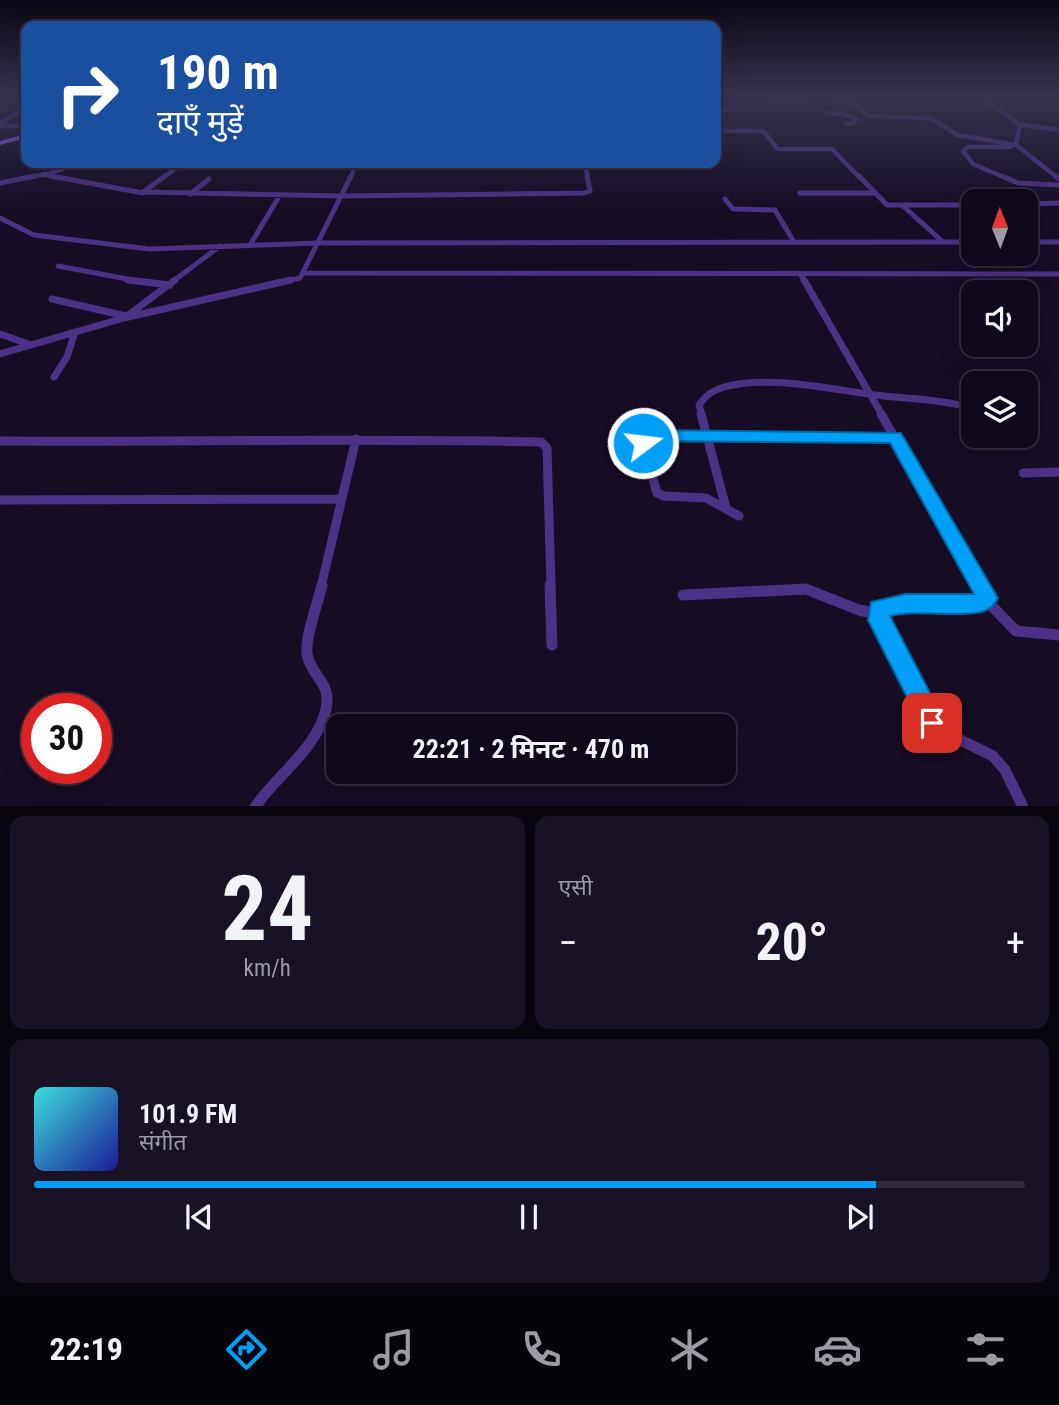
<!DOCTYPE html>
<html lang="hi">
<head>
<meta charset="utf-8">
<style>
	:root { --surface:#10091b; --page:#191224; --text:#f1f3f6; --muted:#9c9aa3; --line:#302a3a; --accent:#00a0f9 }
	body { margin:0; font-family:"Roboto Condensed","Noto Sans Devanagari",sans-serif; background:var(--page); color:var(--text); height:100vh; display:flex; flex-direction:column; font-size:26px; white-space:nowrap }
	* { box-sizing:border-box; margin:0 }
	p { font-size:23px; color:var(--muted) }
	.icon { flex:none; width:38px; height:38px; fill:none; stroke:currentColor; stroke-width:2; stroke-linecap:round; stroke-linejoin:round }
	.map { position:relative; height:806px; overflow:hidden }
	.sheet { display:flex; flex-direction:column; gap:10px; padding:10px; background:#09050f; flex:1 }
	.sheet>* { flex:none }
	.guide { position:absolute; left:21px; top:21px; width:700px; height:147px; border-radius:14px; box-shadow:0 7px 28px #0002,0 0 0 2px var(--line); background:#1a4fa0; color:#fff; overflow:hidden }
	.needle { width:46px; rotate:359deg }
	.tools { position:absolute; left:961px; top:189px; display:grid; gap:14px }
	.tools a { display:grid; place-items:center; width:77px; height:77px; border-radius:14px; background:var(--surface); box-shadow:0 7px 28px #0002,0 0 0 2px var(--line); font-size:35px }
	.speed { position:absolute; left:21px; top:693px; display:flex; gap:14px; font-size:35px; font-weight:700; text-align:center }
	.speed>* { display:grid; place-content:center; width:91px; height:91px; border-radius:50%; background:var(--surface); box-shadow:0 7px 28px #0002,0 0 0 2px var(--line); line-height:1 }
	.speed .limit { border:10px solid #d22; background:#fff; color:#111 }
	.pin { position:absolute; display:grid; place-items:center; width:60px; height:60px; color:#fff; margin:-30px; border-radius:14px; box-shadow:0 4px 10px #0006 }
	.me { position:absolute; width:77px; margin:-38px; rotate:75deg; stroke-linejoin:round; filter:drop-shadow(0 0 5px #0008) }
	.turn { display:flex; align-items:center; gap:24px; height:147px; padding:0 21px; font-size:32px }
	.turn .icon { width:91px; height:91px; stroke-width:2.5 }
	.turn b { display:block; font-size:49px; line-height:60px }
	.big { font-size:52px; font-weight:700; line-height:1.1 }
	.sheet .tile { flex:1; display:flex; flex-direction:column; justify-content:center; gap:10px; min-width:0; padding:0 24px; border-radius:14px; background:var(--page) }
	.sheet .dial { align-items:center; gap:0 }
	.dial b { font-size:91px; line-height:1 }
	.song { display:flex; align-items:center; gap:21px }
	.cover { width:84px; height:84px; border-radius:10px; background:linear-gradient(135deg,hsl(180 70% 55%),hsl(240 70% 35%)) }
	.played { height:7px; border-radius:4px; background:linear-gradient(90deg,var(--accent) 85%,var(--line) 85%) }
	.keys { display:flex; justify-content:space-around; direction:ltr }
	.heat { display:flex; justify-content:space-between; align-items:center; font-size:38px; direction:ltr }
	.sheet .tiles { flex:1; display:grid; gap:10px; grid-template-columns:1fr 1fr }
	.tile:last-child { grid-column:span 2 }
	.trip { position:absolute; left:326px; top:714px; width:410px; height:70px; border-radius:14px; background:var(--surface); box-shadow:0 7px 28px #0002,0 0 0 2px var(--line); font-weight:700; line-height:70px; text-align:center }
	.dock { display:flex; height:112px; justify-content:space-around; align-items:center; background:#06040b; color:var(--muted) }
	.dock .icon { width:49px; height:49px }
	.dock .selected { color:var(--accent) }
	.dock b { font-size:32px; color:var(--text) }
	.map>svg:first-child { display:block }
</style>
</head>
<body>
<div class="map">
<svg width="1059" height="807" viewBox="0 0 1059 807">
	<rect width="100%" height="100%" fill="#160c24"/>
	<g fill="none" stroke-linecap="round" stroke-linejoin="round">
		<!-- street-far4 -->
		<path stroke="#4c3287" stroke-width="4.5" d="M843,96l26,20 61,2 28,17 58,10 42,33
			M980,96l38,28 41,6
			M774,100l76,2
			M716,110h13
			M826,113l17,1 13,5 -3,5 -8,-1
			M0,123l23,-13
			M0,126h26
			M716,131h47l15,18h54l28,29
			M1016,145l4,-21
			M585,163l3,15
			M26,178l20,-4
			M58,178l-12,-3 32,-12
			M163,178l20,-15
			M350,178l7,-15
			M1006,178l-33,-14 -10,-13 5,-4h43"/>
		<!-- street-far3 -->
		<path stroke="#4c3287" stroke-width="5" d="M51,176l92,17
			M165,176l-22,16 199,4 242,-3 6,-2 -3,-15
			M859,176l28,29h86
			M1002,176l16,7 41,2
			M1055,176l4,3
			M0,183l35,-7
			M800,193h74
			M190,194l19,-15
			M725,199l8,10 42,1 19,32
			M1026,204l33,-1
			M903,206l39,35
			M0,218l34,17 115,14 170,-6 654,-1
			M1026,242h33
			M250,245l30,-50
			M58,266l85,16
			M304,273l755,1
			M800,274l5,8
			M172,282l48,-36
			M283,282l17,-4 51,-102"/>
		<!-- street-far2 -->
		<path stroke="#4c3287" stroke-width="7" d="M128,280l42,5
			M804,280l78,135
			M52,299l74,17
			M127,316l48,-36
			M0,334l31,11
			M0,354l124,-36 167,-38
			M54,377l13,-20 8,-25
			M702,415l-3,-10c7,-10 13,-14 25,-18 47,-13 113,4 160,9 27,3 54,3 80,10"/>
		<!-- street-far1 -->
		<path stroke="#4c3287" stroke-width="9" d="M701,414l25,94
			M881,414l100,173
			M0,441c180,1 361,-3 541,1l6,6 4,139
			M1023,473l36,-1
			M0,500l342,-1
			M739,516l-33,-18 -42,-2 -7,-3 -14,-50 1,-5h251
			M321,587l35,-148"/>
		<!-- street -->
		<path stroke="#4c3287" stroke-width="11" d="M550,585l2,60
			M980,585l7,13 -7,5 -90,1 -11,4v12l57,108 57,28 12,14 18,37
			M683,595l123,-6 53,21 19,4
			M987,601l29,30 43,4
			M255,807c21,-31 60,-57 70,-94 9,-31 -14,-35 -18,-59 -2,-18 11,-51 15,-69"/>
		<!-- secondary -->
		<path fill="#9165ff" fill-rule="evenodd" d="M26,134v4l-26,7v-4z"/>
	</g>
	<!-- sky -->
	<linearGradient id="sky" x2="0" y2="1"><stop stop-color="#0c0714"/><stop offset="0.46" stop-color="#363450"/><stop offset="1" stop-color="#363450" stop-opacity="0"/></linearGradient>
	<rect width="1059" height="209" fill="url(#sky)"/>
	<!-- route -->
	<path fill="#00a0f9" stroke="#0068a2" stroke-width="2" d="M651,430l250,3 97,165c-3,7 -9,12 -17,14 -29,6 -61,-3 -91,4l51,98 4,9 -4,8 -9,4 -8,-4 -56,-111 3,-18 34,-8h69l-84,-151 -238,-2 -3,7h-12l-3,-5 4,-9z"/>
</svg>
<div class="tools">
<a><svg class="needle" viewBox="-14 -14 28 28"><path d="M0-13l5 13h-10z" fill="#e53935"/><path d="M0 13l5-13h-10z" fill="#9c9aa3"/></svg></a>
<a><svg class="icon" aria-label="sound" viewBox="0 0 24 24"><path d="M4 9h4l5-4v14l-5-4H4zM17 9q2 3 0 6"/></svg></a>
<a><svg class="icon" aria-label="layers" viewBox="0 0 24 24"><path d="M12 4l9 5-9 5-9-5zM3 14l9 5 9-5"/></svg></a>
</div>
<div class="speed"><div class="limit">30</div></div>
<div class="pin" style="left:932px;top:723px;background:#d93025"><svg class="icon" aria-label="arrive" viewBox="0 0 24 24"><path d="M6 21V4h12l-3 4 3 4H6"/></svg></div>
<svg class="me" style="left:643px;top:443px" viewBox="-20 -20 40 40"><circle r="17" fill="#00a0f9" stroke="#fff" stroke-width="3"/><path d="M0-11L8 9 0 5-8 9z" fill="#fff"/></svg>
<div class="trip">22:21 · 2 मिनट · 470 m</div>
<div class="guide">
<div class="turn"><svg class="icon" aria-label="right" viewBox="0 0 24 24"><path d="M7 20v-9h11M14 6l5 5-5 5"/></svg><div><b>190 m</b>दाएँ मुड़ें</div></div>
</div>
</div>
<section class="sheet">
<div class="tiles">
<div class="tile dial"><b>24</b><p>km/h</p></div>
<div class="tile"><p>एसी</p>
<div class="heat"><a>−</a><b class="big">20°</b><a>+</a></div>
</div>
<div class="tile">
<div class="song"><i class="cover"></i><div><b>101.9 FM</b><p>संगीत</p></div></div>
<div class="played"></div>
<div class="keys"><svg class="icon" aria-label="previous" viewBox="0 0 24 24"><path d="M18 5L8 12l10 7zM5 5v14"/></svg><svg class="icon" aria-label="pause" viewBox="0 0 24 24"><path d="M8 5v14M16 5v14"/></svg><svg class="icon" aria-label="next" viewBox="0 0 24 24"><path d="M6 5l10 7-10 7zM19 5v14"/></svg></div>
</div>
</div>
</section>
<nav class="dock">
<b>22:19</b>
<svg class="icon selected" aria-label="directions" viewBox="0 0 24 24"><path d="M12 3l9 9-9 9-9-9zM9 14v-3h6M13 9l2 2-2 2"/></svg>
<svg class="icon" aria-label="music" viewBox="0 0 24 24"><path d="M9 18V5l10-2v13"/><circle cx="6" cy="18" r="3"/><circle cx="16" cy="16" r="3"/></svg>
<svg class="icon" aria-label="phone" viewBox="0 0 24 24"><path d="M5 4h4l2 5-3 2q2 4 5 5l2-3 5 2v4C11 20 4 13 5 4z"/></svg>
<svg class="icon" aria-label="climate" viewBox="0 0 24 24"><path d="M12 3v18M4 7l16 10M4 17L20 7"/></svg>
<svg class="icon" aria-label="car" viewBox="0 0 24 24"><path d="M5 17H2v-5l4-1 3-4h7l3 4 3 1v5h-3M9 17h6M6 11h13"/><circle cx="7" cy="17" r="2"/><circle cx="17" cy="17" r="2"/></svg>
<svg class="icon" aria-label="filters" viewBox="0 0 24 24"><path d="M4 7h16M4 17h16"/><circle cx="9" cy="7" r="2"/><circle cx="15" cy="17" r="2"/></svg>
</nav>
</body>
</html>
